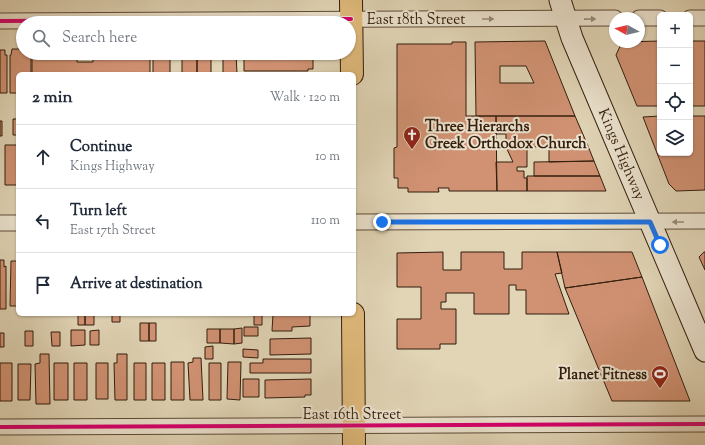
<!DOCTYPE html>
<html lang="en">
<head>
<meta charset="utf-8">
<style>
	:root { --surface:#fff; --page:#f2f2f3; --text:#1f2937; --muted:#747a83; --line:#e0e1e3 }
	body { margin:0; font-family:"Sorts Mill Goudy",serif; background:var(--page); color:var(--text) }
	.controls { position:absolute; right:12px; top:12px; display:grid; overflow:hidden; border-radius:6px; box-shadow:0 1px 3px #0004 }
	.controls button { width:36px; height:36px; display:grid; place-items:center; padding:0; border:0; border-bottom:1px solid var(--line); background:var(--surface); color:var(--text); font:20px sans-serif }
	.compass { position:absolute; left:609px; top:12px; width:36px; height:36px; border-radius:50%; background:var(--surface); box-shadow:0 1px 3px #0004; rotate:278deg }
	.stop { position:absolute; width:12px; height:12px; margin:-9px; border:3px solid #1a73e8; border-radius:50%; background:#fff }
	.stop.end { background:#1a73e8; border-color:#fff; box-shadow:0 1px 4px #0008 }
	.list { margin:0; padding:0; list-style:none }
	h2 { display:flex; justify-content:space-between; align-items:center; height:52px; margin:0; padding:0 16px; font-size:17px }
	h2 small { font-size:13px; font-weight:400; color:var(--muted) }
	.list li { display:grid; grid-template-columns:26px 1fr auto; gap:12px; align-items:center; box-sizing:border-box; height:64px; padding:0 16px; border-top:1px solid var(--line) }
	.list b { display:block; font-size:15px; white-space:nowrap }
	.list p { margin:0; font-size:13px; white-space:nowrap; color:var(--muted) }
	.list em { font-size:13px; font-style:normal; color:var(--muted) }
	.icon { flex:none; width:22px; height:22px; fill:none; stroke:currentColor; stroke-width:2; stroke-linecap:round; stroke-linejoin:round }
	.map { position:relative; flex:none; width:705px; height:445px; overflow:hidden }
	.search { position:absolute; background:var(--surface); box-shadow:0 1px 3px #0004; left:16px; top:16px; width:340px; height:44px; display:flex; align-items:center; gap:10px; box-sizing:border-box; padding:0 14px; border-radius:22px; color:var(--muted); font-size:15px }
	.panel { position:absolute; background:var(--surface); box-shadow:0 1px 3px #0004; left:16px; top:72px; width:340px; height:244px; border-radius:6px }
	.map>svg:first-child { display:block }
	.building { fill:#d19273; stroke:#331d0d; fill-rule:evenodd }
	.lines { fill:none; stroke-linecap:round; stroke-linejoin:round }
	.street-casing { stroke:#5e4b37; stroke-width:17 }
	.secondary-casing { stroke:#331d0d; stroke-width:23 }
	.primary-casing { stroke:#331d0d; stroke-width:24 }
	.street { stroke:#ece4d0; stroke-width:15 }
	.secondary { stroke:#ece4d0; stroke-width:21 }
	.primary { stroke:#e0ba7b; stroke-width:22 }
	.cycleway-casing { stroke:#ece4d0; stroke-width:6 }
	.cycleway { stroke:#d6006c; stroke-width:4 }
	.oneway { fill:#998a78 }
	.route { stroke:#1a73e8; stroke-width:5 }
	.labels { text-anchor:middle; stroke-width:4; stroke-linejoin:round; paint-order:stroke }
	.street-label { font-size:15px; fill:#331d0d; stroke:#ece4d0 }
	.poi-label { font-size:15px; font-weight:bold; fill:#331d0d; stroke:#ece4d0; text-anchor:start }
</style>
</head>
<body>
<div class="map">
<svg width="705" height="445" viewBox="0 0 705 445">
	<rect width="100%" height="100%" fill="#e1d5b6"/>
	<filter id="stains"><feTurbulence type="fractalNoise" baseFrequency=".005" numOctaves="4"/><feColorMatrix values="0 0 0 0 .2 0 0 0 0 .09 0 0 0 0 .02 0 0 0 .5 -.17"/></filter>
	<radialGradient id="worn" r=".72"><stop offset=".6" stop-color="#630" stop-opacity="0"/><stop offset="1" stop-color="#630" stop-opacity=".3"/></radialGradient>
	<path class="building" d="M545,41l30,75h-99l-1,-74zM500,66h26l8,17h-34z
		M660,41v65h-23l-21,-51 6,-13z
		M690,41h15v65h-15z
		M452,42h14v74h30l1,75h-48v-3h-11l1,4h-31v-4h-10v-10h-4v-30l3,-1v-103h55z
		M12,49h11v4h6v2h2v19h-13v19h-8v-38h1z
		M0,50h5v5h2v38h-7z
		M32,53h45v9h16v-9h57v21h-118z
		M153,53h17v21h-17z
		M182,53h15v21h-15z
		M197,53h14v21h-14z
		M223,53h13l1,21h-12l-2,-2z
		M244,53h69v16h-5v2h-64z
		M496,116h79l13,30 -61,1v20h-10v4h7v7h3v13h-30l-1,-29h17l-7,-15v-13h-10z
		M660,116v37h30v-37h15v74l-29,1 -7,-7 -26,-67z
		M13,119h5v16h-5z
		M0,121h2v15h-2z
		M5,145h13v40h-13z
		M588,146l6,15 -45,1v-15z
		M594,161l6,15h-66v-14z
		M527,176h73l6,15h-79z
		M443,252v18h18v-18h43v17h18v-17h35l5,21 -7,1 14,40h-43v-24h-10v-5h-7v29h-35v-21h-28v9h-5v7h15v35h-16v5h-43v-30h24v-32h-24v-34z
		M557,252h75l10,25 -77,11z
		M704,252h1v18l-6,-13z
		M0,260h4v7l2,-1v43h-6z
		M11,261h7v45h-8z
		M642,277l48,124h-78l-47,-113z
		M78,314h7v11h-7z
		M85,314h9v11h-9z
		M112,314h8v8h-8z
		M254,314h8v11h-8z
		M273,314h37v12l-18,1v4h-20z
		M140,323h9v18h-9z
		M149,323h7v18h-7z
		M244,327h14v9h-14z
		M242,328v15l-8,1v-15z
		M207,329h13v14h-13z
		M220,329h14v15l-14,-1z
		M71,330h14v15l-14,1z
		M99,330v15h-9v-14z
		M25,331h8v15h-8z
		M51,332h9v14h-8z
		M0,333h4v14h-4z
		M311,338v16l-41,1v-16z
		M213,346v13h-8v-12z
		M243,349l15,1v8l-15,-1z
		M40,354h9l1,50h-14l-1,-40 5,-1z
		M117,354h10v46h-12l-1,-37h3z
		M193,358h8l2,42h-13l-2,-37 5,-1z
		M263,359h48v14h-61v-10h13z
		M171,362h13v38h-13z
		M228,362h13l-1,38 -13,-1z
		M0,363h12v38h-12z
		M54,363h14v37h-14z
		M74,363h13v37h-13z
		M96,363h12v36h-12z
		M134,363h12v37h-12z
		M152,363h13v37h-13z
		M209,363h12v37h-12z
		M18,364h13l-1,36h-12z
		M243,379h16v18h-16z
		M311,379v16h-6v2l-40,1v-18z"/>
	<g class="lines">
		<defs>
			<path id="street" d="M639,18h21
				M690,18h15
				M0,21l615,-3
				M354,222l351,-1
				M0,223h18
				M0,427l705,-3"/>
			<path id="secondary" d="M560,0l12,38 133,313"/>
			<path id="primary" d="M351,0l1,74
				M353,314l1,131"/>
		</defs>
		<use href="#street" class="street-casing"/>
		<use href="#secondary" class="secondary-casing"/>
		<use href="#primary" class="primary-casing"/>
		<use href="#street" class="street"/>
		<use href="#secondary" class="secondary"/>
		<use href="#primary" class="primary"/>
		<defs>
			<path id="cycleway" d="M0,21l351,-2
				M0,427l705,-3"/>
		</defs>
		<use href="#cycleway" class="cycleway-casing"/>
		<use href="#cycleway" class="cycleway"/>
	</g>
	<defs><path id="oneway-solid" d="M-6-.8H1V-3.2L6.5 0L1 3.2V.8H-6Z"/></defs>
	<g class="oneway">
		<use href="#oneway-solid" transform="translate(488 19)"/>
		<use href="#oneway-solid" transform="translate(590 19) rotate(-1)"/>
		<use href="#oneway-solid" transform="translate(678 222) rotate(180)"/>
	</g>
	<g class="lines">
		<path class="route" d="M382,222h268l10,23"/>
	</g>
	<defs>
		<symbol id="church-pin" viewBox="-11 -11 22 30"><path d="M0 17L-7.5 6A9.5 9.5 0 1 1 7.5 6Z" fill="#8f2418" stroke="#ece4d0"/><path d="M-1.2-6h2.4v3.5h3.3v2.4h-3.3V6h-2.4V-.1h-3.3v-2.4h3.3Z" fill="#fff"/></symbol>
		<symbol id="stadium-pin" viewBox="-11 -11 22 30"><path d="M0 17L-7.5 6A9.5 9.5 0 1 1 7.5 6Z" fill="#8f2418" stroke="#ece4d0"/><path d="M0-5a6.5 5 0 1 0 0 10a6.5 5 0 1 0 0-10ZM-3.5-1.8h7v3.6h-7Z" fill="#fff"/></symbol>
	</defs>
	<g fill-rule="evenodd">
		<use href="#church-pin" x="402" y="125" width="20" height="27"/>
		<use href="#stadium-pin" x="650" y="364" width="20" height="27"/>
	</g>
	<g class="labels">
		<g class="street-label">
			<text x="416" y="24">East 18th Street</text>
			<text transform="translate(622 154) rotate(67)" y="5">Kings Highway</text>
			<text x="352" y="419">East 16th Street</text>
		</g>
		<g class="poi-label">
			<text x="425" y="131">Three Hierarchs<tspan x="425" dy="17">Greek Orthodox Church</tspan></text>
			<text x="647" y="379" text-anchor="end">Planet Fitness</text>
		</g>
	</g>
	<rect width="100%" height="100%" filter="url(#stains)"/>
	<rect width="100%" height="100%" fill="url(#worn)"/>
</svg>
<div class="controls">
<button>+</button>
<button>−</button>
<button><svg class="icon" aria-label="locate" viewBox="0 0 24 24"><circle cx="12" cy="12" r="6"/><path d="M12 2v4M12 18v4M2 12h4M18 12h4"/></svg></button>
<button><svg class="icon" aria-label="layers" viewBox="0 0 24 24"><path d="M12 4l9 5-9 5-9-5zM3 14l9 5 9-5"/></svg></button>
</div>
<svg class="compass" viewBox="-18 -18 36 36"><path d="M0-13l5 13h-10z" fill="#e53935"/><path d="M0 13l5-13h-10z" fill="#747a83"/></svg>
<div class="stop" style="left:660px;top:245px"></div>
<div class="stop end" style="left:382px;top:222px"></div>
<div class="search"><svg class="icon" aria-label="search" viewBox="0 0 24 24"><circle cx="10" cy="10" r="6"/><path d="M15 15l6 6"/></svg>Search here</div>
<section class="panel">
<h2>2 min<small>Walk · 120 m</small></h2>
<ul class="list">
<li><svg class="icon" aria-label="ahead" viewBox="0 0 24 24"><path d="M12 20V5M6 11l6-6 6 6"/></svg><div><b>Continue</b><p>Kings Highway</p></div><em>10 m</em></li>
<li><svg class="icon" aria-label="left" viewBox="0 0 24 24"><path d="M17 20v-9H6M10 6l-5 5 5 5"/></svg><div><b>Turn left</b><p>East 17th Street</p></div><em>110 m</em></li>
<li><svg class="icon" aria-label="arrive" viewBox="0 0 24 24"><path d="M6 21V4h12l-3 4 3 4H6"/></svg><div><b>Arrive at destination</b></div></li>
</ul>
</section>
</div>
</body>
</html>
